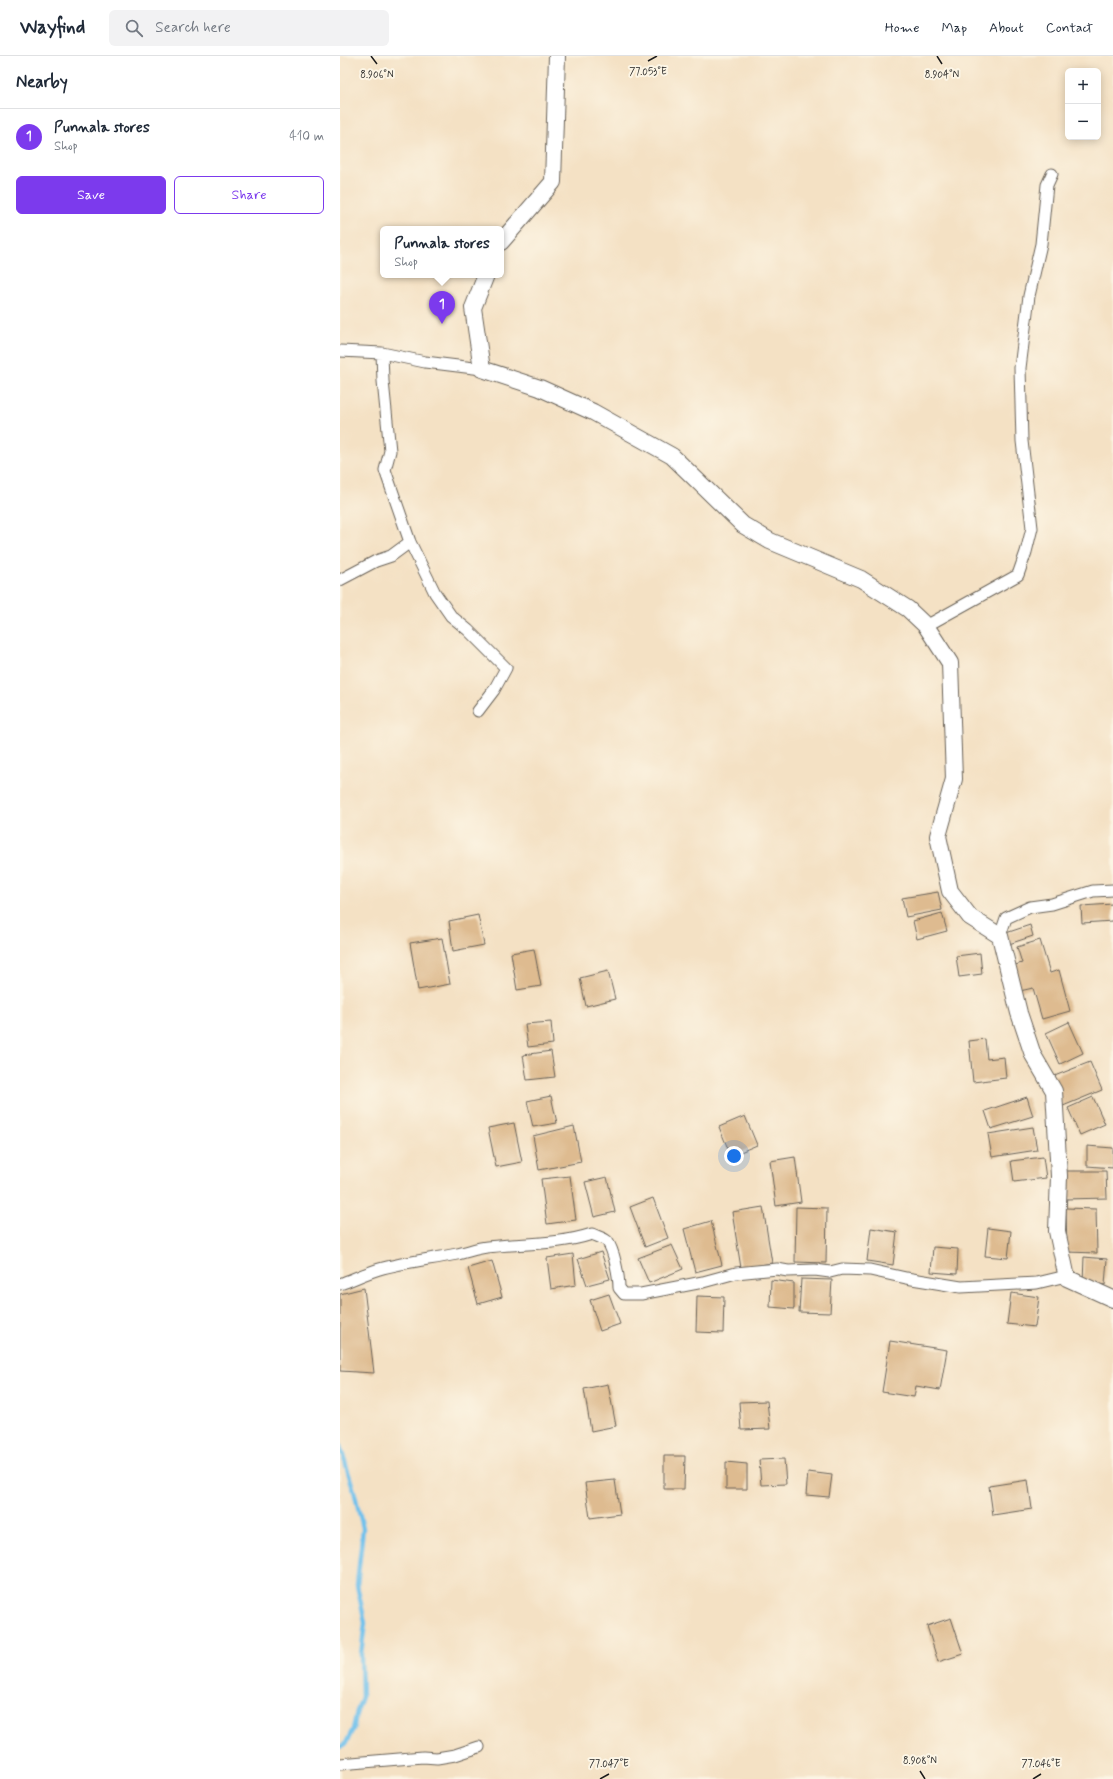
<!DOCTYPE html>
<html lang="en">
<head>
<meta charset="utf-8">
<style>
	:root { --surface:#fff; --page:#f2f2f3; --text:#1f2937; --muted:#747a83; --line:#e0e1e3; --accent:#7c3aed }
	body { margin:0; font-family:Mynerve,sans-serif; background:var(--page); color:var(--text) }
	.controls { position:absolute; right:12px; top:12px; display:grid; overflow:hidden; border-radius:6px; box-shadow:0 2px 10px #0003 }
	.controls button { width:36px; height:36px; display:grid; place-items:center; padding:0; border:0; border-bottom:1px solid var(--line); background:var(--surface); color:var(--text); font:20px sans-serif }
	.you { position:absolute; left:394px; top:1100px; width:14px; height:14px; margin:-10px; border:3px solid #fff; border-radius:50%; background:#1a73e8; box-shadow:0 0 0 6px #1a73e833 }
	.badge { display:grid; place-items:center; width:26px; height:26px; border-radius:50%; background:var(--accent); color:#fff; font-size:13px; font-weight:700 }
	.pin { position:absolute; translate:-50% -33px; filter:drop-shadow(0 1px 2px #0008) }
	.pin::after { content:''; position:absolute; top:21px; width:14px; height:12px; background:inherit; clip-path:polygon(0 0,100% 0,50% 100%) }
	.popup { position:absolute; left:40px; top:170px; width:124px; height:52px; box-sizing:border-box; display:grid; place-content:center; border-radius:6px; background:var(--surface); filter:drop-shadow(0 1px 3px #0005); font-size:13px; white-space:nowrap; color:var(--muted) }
	.popup b { font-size:15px; color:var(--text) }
	.popup::after { content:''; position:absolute; left:50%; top:100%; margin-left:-8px; border:8px solid transparent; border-top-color:var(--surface) }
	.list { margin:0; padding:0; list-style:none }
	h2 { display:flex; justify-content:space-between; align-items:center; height:52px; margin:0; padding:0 16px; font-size:17px }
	h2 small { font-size:13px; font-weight:400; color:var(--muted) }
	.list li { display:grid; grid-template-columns:26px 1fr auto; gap:12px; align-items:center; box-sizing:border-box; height:56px; padding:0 16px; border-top:1px solid var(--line) }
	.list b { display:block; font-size:15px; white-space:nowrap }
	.list p { margin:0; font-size:13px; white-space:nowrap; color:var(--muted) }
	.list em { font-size:13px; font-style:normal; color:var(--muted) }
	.actions { display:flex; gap:8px; padding:12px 16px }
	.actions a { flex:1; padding:9px 0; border:1px solid var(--accent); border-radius:6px; text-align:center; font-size:14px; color:var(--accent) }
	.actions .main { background:var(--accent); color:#fff }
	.icon { flex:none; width:22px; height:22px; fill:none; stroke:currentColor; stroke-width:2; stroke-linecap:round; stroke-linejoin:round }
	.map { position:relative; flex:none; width:773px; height:1723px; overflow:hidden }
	header { display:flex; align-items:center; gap:24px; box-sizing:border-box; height:56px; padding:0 20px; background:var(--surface); border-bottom:1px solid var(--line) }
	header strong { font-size:19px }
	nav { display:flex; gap:22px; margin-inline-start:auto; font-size:14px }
	.search { width:280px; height:36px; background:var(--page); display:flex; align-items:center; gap:10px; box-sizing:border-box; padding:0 14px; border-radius:6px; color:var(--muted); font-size:15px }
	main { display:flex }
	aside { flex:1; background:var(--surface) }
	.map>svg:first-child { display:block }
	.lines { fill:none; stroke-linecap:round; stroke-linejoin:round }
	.stream { stroke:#70c1ec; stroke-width:4.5 }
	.building { fill:#debb90 }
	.street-casing { stroke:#686157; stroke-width:13 }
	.secondary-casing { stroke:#686157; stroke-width:18 }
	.street { stroke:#fff; stroke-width:11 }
	.secondary { stroke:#fff; stroke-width:16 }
	.ticks { fill:none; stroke:#1c1c1c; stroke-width:1.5 }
	.ticks-label { font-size:10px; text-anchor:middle; fill:#1c1c1c; stroke:#fcf5e5; stroke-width:4; stroke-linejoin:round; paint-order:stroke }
</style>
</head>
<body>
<header>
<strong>Wayfind</strong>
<div class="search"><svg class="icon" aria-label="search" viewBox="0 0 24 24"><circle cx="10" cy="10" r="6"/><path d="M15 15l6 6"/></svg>Search here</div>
<nav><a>Home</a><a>Map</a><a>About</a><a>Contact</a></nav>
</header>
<main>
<aside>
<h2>Nearby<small></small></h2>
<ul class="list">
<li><span class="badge">1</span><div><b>Punnala stores</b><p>Shop</p></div><em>410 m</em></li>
</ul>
<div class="actions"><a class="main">Save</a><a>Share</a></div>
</aside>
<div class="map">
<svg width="773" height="1723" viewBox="0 0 773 1723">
	<rect width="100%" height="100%" fill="#fcf5e5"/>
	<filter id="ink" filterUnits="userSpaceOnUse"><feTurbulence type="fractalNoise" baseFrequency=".025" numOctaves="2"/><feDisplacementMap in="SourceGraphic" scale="8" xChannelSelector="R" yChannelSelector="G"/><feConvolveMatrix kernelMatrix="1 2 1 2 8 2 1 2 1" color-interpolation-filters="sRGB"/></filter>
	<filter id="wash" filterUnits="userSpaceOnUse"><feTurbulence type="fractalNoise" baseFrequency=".012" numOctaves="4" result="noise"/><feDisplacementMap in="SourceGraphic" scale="16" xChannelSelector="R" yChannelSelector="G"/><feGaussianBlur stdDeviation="0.9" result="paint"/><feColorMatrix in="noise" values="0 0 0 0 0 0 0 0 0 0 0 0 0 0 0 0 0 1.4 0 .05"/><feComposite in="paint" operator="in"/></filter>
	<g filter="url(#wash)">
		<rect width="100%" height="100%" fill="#f4e1c4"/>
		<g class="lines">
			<path class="stream" d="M0,1390l14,45 9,37 -6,57 8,38 -4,31 1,43 -5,14 -4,18 -7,14 -6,4"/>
		</g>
		<g id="blocks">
			<path class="building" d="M598,836l4,18 -36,7 -4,-19z
				M773,848v17l-31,2 -1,-17z
				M602,857l5,18 -30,8 -4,-18z
				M138,859l6,30 -31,6 -4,-30z
				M690,869l3,11 -24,8 -3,-11z
				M102,882l8,46 -32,6 -8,-47z
				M700,884l10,33 9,-3 11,41 -28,8 -9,-31 -13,3 -8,-25 10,-3 -5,-16z
				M194,893l7,37 -24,4 -6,-37z
				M640,897l2,21 -23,3 -3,-21z
				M268,915l7,28 -29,7 -6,-28z
				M211,966l2,22 -25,3 -3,-23z
				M729,966l14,31 -23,11 -14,-31z
				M645,983l2,20 17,-2 2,21 -33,4 -4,-41z
				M211,995l4,26 -28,3 -4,-25z
				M750,1006l12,28 -39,16 -11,-29z
				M211,1040l6,27 -24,4 -6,-26z
				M687,1041l6,19 -42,13 -6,-18z
				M753,1041l12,27 -25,11 -12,-27z
				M405,1060l12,29 -26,11 -12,-29z
				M174,1067l8,39 -26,5 -8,-39z
				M234,1070l7,36 -42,8 -6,-34z
				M693,1071l4,23 -45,7 -4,-23z
				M747,1090l26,2v20l-26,-2z
				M455,1101l6,45 -25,4 -6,-45z
				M703,1101l3,21 -32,4 -3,-21z
				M726,1115h40l1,27 -41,1z
				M230,1120l6,44 -29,4 -6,-45z
				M267,1121l8,35 -21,5 -9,-35z
				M313,1142l15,40 -23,9 -15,-40z
				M423,1151l9,56 -31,5 -9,-56z
				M456,1151l31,1 -1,55 -31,-1z
				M726,1152l30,1 1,44 -30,-1z
				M371,1165l11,44 -27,7 -11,-43z
				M531,1172l26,4 -4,33 -26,-4z
				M648,1172l23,3 -3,27 -23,-2z
				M332,1189l11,24 -34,14 -11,-25z
				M593,1191l25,2 -1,25 -26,-2z
				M261,1196l9,27 -23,6 -9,-26z
				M233,1198l3,31 -25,4 -4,-31z
				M744,1201l23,2 -2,26 -22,-3z
				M152,1205l10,36 -24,7 -10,-36z
				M461,1223l31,1 -2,33 -31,-1z
				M431,1224l23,3v26l-24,-2z
				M24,1232l10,85 -34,-2v-77z
				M671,1237l28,4 -4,30 -28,-3z
				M269,1238l11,30 -20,7 -10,-31z
				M357,1240l27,1 -1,36 -27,-1z
				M550,1285l57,9 -7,40 -24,-4 -2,11 -32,-5z
				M268,1328l8,42 -25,5 -7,-42z
				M427,1345l3,28 -29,1 -2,-28z
				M324,1400h21l-1,33h-20z
				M444,1403l2,25 -25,1 -2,-25z
				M386,1406l21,2v25h-21z
				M468,1416l24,3 -3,22 -23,-2z
				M275,1424l5,34 -30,4 -5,-35z
				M688,1424l4,29 -39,6 -4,-29z
				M611,1562l12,36 -25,8 -11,-36z"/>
		</g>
	</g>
	<g filter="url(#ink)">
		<use href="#blocks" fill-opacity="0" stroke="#686157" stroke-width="1"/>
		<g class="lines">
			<defs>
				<path id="street" d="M0,295l42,2 43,9 57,7
					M42,297l1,28 7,70 -5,19 25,72 25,51 16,23 17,14 38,38 -12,22 -16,21
					M0,524l36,-19 15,-5 19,-14
					M586,570l92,-51 8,-23 6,-24 -10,-87 -2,-73 9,-72 12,-52 6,-59 5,-11
					M660,880l6,-18 24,-11 22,-3 41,-13 20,-1
					M0,1228c14,-5 28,-12 43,-16 24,-6 49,-9 74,-14 10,-2 20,-6 30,-7 35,-4 71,-2 105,-13 4,2 12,4 15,7 7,9 12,35 12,47l5,6h17l62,-12 33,-9 41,-4 11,2 27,-1 15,2 12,-3 28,1 36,8 55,9 76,-4 25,-6 4,-3
					M0,1708l83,-7 14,1 18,-3 24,-8"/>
				<path id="secondary" d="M161,186l52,-60 4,-126
					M146,219l-13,33 9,61 58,19 53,24 79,44 71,69 27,16 91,38 47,30 18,17 24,37 4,116 -16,57 12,55 20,26 30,19 19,77 14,42 21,36 5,85 -2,55 10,47 46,21"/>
			</defs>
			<use href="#street" class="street-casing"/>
			<use href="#secondary" class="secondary-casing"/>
			<use href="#street" class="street"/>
			<use href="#secondary" class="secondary"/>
		</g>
	</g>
	<path class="ticks" d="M31,0l6,8M597,0l5,8M308,5l9,-5M580,1715l5,8M260,1723l9,-5M693,1723l8,-5"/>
	<g class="ticks-label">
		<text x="308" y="19">77.053°E</text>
		<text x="37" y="22">8.906°N</text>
		<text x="602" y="22">8.904°N</text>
		<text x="580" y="1708">8.908°N</text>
		<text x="269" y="1711">77.047°E</text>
		<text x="701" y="1711">77.046°E</text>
	</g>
</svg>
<div class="controls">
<button>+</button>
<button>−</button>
</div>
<div class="you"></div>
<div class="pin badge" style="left:102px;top:268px">1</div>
<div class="popup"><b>Punnala stores</b>Shop</div>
</div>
</main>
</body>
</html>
